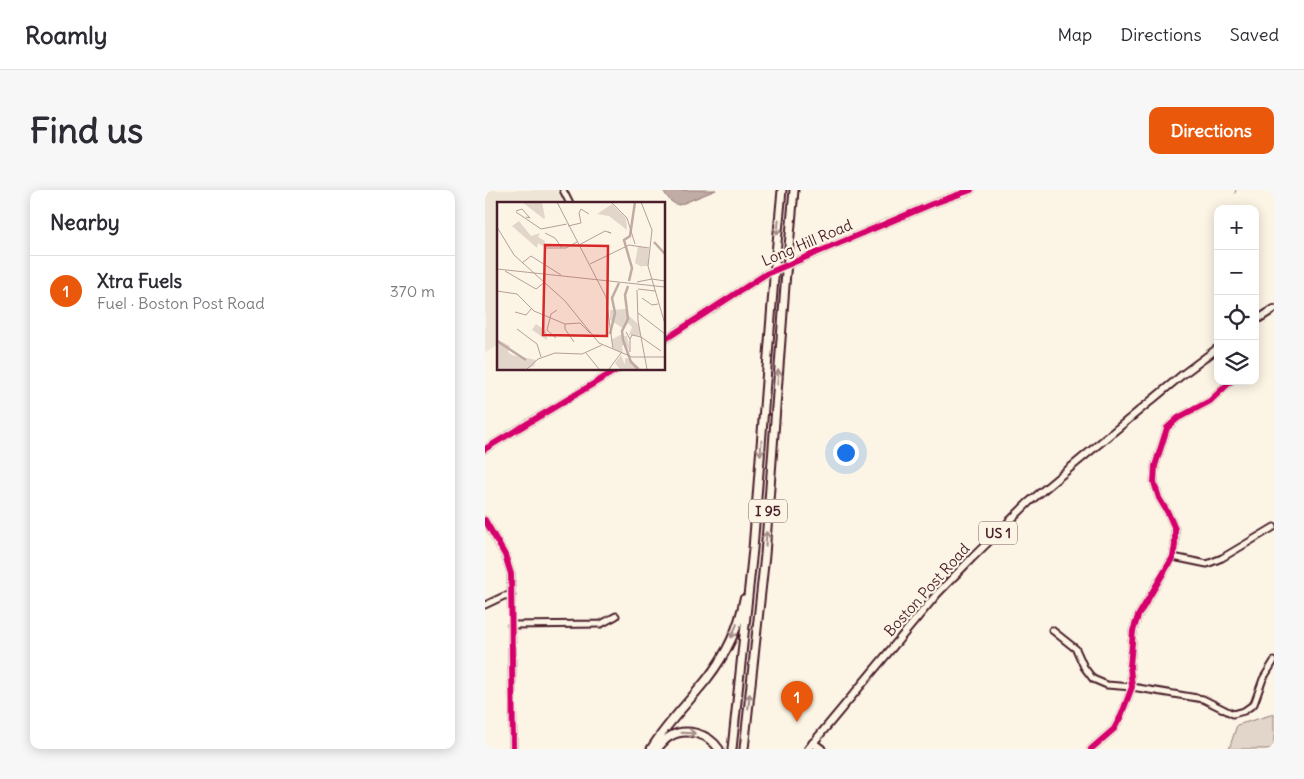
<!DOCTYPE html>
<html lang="en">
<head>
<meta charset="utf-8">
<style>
	:root { --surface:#fff; --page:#f7f7f7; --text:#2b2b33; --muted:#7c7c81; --line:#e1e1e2; --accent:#ea580c }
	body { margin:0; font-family:Delius,sans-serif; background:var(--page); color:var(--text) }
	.controls { position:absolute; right:15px; top:15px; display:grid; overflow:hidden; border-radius:10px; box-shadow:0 2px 12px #0003 }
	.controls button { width:45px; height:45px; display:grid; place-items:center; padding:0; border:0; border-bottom:1px solid var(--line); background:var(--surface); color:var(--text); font:25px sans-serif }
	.you { position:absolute; left:360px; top:262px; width:18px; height:18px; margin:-12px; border:4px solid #fff; border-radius:50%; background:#1a73e8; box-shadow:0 0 0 8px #1a73e833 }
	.badge { display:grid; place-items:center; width:32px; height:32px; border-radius:50%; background:var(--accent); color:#fff; font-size:16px; font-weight:700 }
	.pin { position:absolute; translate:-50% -41px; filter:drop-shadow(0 1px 2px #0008) }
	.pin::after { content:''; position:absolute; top:26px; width:18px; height:15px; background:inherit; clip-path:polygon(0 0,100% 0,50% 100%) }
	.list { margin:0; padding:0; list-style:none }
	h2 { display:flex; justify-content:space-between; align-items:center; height:65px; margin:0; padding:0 20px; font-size:21px }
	h2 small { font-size:16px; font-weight:400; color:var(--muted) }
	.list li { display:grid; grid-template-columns:32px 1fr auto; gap:15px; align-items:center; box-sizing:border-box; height:70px; padding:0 20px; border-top:1px solid var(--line) }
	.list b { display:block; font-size:19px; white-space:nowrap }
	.list p { margin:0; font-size:16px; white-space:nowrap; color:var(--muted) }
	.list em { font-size:16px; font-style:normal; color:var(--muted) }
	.icon { flex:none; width:28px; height:28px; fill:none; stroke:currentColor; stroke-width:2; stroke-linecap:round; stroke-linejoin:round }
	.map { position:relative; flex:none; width:789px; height:559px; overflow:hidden; border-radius:10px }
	header { display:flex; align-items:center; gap:30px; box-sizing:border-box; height:70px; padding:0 25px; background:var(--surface); border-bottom:1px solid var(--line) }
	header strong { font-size:24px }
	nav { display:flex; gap:28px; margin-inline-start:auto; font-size:18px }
	.intro { display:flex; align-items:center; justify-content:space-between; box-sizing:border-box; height:120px; padding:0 30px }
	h1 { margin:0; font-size:35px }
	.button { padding:12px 22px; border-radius:10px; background:var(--accent); color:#fff; font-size:18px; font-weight:700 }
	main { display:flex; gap:30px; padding:0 30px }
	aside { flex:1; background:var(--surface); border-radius:10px; box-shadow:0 2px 12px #0003 }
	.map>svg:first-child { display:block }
	.built { fill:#eee5d7 }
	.green { fill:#e2d5ca; stroke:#967a7a }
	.water { fill:#c0aca5; stroke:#917474 }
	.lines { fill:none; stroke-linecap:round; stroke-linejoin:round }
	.stream { stroke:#917474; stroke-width:1 }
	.minor-casing { stroke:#4a1f2b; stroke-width:9 }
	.major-casing { stroke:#4a1f2b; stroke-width:10 }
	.highway-casing { stroke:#4a1f2b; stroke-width:11 }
	.minor { stroke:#fcf5e5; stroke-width:5 }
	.major { stroke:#fcf5e5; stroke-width:6 }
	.highway { stroke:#fcf5e5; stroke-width:7 }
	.highway-bridge-casing { stroke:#4a1f2b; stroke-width:11; stroke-linecap:butt }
	.highway-bridge { stroke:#fcf5e5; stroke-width:7 }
	.cycleway-casing { stroke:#fcf5e5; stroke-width:9 }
	.cycleway { stroke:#d6006c; stroke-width:6 }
	.oneway { stroke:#a38a88 }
	.labels { text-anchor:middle; stroke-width:4.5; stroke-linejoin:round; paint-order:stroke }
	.shield { fill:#fcf5e5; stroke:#7f5f63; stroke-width:1 }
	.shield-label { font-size:14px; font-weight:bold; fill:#4a1f2b }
	.street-label { font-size:15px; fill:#4a1f2b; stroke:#fcf5e5 }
	.inset-river { fill:none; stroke:#c0aca5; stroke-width:2.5 }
	.inset-road { fill:none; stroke:#b59f9b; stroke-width:1 }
	.view { fill:#d62828; fill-opacity:0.15; stroke:#d62828; stroke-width:2.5 }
	.inset-edge { fill:none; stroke:#4a1f2b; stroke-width:2.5 }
</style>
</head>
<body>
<header>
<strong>Roamly</strong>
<nav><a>Map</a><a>Directions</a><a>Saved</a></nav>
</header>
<div class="intro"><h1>Find us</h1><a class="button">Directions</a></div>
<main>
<aside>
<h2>Nearby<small></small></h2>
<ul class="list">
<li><span class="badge">1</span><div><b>Xtra Fuels</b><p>Fuel · Boston Post Road</p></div><em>370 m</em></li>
</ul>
</aside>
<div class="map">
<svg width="789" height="559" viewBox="0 0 789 559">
	<rect width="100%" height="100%" fill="#fcf5e5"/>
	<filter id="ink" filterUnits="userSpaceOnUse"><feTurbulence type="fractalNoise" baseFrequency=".02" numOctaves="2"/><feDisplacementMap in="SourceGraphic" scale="10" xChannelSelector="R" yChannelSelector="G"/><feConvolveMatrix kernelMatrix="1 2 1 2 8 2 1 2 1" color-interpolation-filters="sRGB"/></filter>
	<g filter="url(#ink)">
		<path class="built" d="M0,0h72l7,14h-65v142l-14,7z"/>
		<path class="green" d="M789,524v35h-45l8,-24z"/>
		<path class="water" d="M178,0h53l-37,15c-9,-2 -12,-8 -16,-15z"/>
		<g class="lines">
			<path class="stream" d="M750,3l1,-3"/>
			<defs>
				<path id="minor" d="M78,0l7,14
					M179,150l102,-66 166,-70 39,-14
					M0,259l133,-80
					M0,330l20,35 6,19 2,173
					M688,367l34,7 15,-6 52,-31
					M0,415l19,-9 8,-1
					M26,435l90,-1 15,-8
					M567,440l24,19 8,18 9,12 14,6 25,2 71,12 30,15 11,-3 10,-7 9,-25 11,-18
					M606,559l23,-20 7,-13 11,-29 -2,-21 3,-35 5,-15 35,-59 2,-12v-16l-7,-16 -9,-15 -5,-16 1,-16 12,-38 11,-10 32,-17 21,-20"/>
				<path id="major" d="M770,131l19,-12
					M323,559l129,-155 35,-36 57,-56 153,-127 36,-27"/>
				<path id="highway" d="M303,68l6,-68
					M290,74l7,-74
					M328,553l8,6
					M166,559c16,-26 37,-46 56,-70 18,-23 32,-51 37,-80
					M172,559c4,-4 7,-9 12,-12 16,-10 39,-4 50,12
					M247,559l21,-200 21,-271
					M259,559l21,-194 21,-283"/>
			</defs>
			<use href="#minor" class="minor-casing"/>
			<use href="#major" class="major-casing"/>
			<use href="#highway" class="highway-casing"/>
			<use href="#minor" class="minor"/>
			<use href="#major" class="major"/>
			<use href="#highway" class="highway"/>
			<defs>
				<path id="highway-bridge" d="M301,82l2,-14
					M289,88l1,-14"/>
			</defs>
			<use href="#highway-bridge" class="highway-bridge-casing"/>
			<use href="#highway-bridge" class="highway-bridge"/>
			<defs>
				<path id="cycleway" d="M179,150l102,-66 166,-70 39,-14
					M0,259l133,-80
					M0,330l20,35 6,19 2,173
					M606,559l23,-20 7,-13 11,-29 -2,-21 3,-35 5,-15 35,-59 2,-12v-16l-7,-16 -9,-15 -5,-16 1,-16 12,-38 11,-10 32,-17 21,-20"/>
			</defs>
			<use href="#cycleway" class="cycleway-casing"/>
			<use href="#cycleway" class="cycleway"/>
		</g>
		<defs><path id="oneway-shaft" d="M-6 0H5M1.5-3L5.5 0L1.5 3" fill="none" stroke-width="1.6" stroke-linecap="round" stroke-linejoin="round" transform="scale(1.25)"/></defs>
		<g class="oneway">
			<use href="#oneway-shaft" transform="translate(293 37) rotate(95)"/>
			<use href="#oneway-shaft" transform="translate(293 187) rotate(-86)"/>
			<use href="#oneway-shaft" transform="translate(276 258) rotate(94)"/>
			<use href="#oneway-shaft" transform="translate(281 349) rotate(-86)"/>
			<use href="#oneway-shaft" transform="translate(249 441) rotate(113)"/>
			<use href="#oneway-shaft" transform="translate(264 511) rotate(-84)"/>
			<use href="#oneway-shaft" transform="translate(203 543) rotate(2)"/>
		</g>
	</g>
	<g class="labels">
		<g class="shield">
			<rect x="264" y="309.5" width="38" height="23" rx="4"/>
			<rect x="494" y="331.5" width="38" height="23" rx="4"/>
		</g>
		<g class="shield-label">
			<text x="283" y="326">I 95</text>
			<text x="513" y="348">US 1</text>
		</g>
		<g class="street-label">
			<text transform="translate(322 53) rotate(-23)" y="5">Long Hill Road</text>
			<text transform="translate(442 400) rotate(-48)" y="5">Boston Post Road</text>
		</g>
	</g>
	<g transform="translate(12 12)">
		<rect width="168" height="168" fill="#fcf5e5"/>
		<path d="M25,0h20l3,16 -1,1zM115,2l14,14 1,12 -18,-14 -12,-2zM22,19l12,15 9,-3 -2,4 7,4 -1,6 -6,-4 -1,5 -25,-22zM141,44l11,3 -1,17h-6l-2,7 2,-6 -7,-4zM130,107l1,6 10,9 3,12 -12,-1 3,-8 -4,-4 -4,6 -14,-9v-10zM39,122l10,7 1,9 -15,-10zM123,133l7,1 3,15 -5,-7 -3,2 1,7 -9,-3 -3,-10zM0,137l13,7 -2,6 4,3 24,5 -2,6 -7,3h-30zM124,153l4,10v-7l5,1 11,10h-21l-5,-6z" fill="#e2d5ca"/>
		<path class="inset-river" d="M157,40l11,12M132,79l3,-13 -8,-28 6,-4 5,-34M131,84l-3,9 3,24 -6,12 1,9 8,22 7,7M113,132l5,-21 -3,-15 7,-15M0,139l29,19"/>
		<path class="inset-road" d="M60,0l49,95 7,52M114,0l16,16 8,26M144,0l11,28 -4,36 17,58M19,9l6,-2 8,9 -4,-1M19,10l25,17 26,-5M71,24l13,-3 -2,-10 2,-4 8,5M0,25l17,28 51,46 34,42 33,14h33M48,31l10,5 7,10M82,43l26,-14 6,2 -3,-1M48,46h21l11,-6M25,61l9,-7 30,19M93,62l39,-19 20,3M0,67l168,18M8,69l31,18 9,-7M140,80l15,-3 13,2M141,87l17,2M140,88l1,31 9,48M0,89l20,3 17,17 31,13 15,-1 10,10M145,96l10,7 6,-1M18,110l11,3 6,-7M141,111l27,21M68,122v5l9,13M20,127l20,15 4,13M129,130l4,7v13M59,136l-9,-8 4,-16 6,-4M133,137l2,-4 9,2 20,14M89,151l13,16M30,167l11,-10 17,-6 27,1 20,-9M112,167l12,-16"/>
		<path class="view" d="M48,43l63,1 -1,90 -64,-1z"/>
		<rect width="168" height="168" class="inset-edge"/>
	</g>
</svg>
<div class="controls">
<button>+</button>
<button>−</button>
<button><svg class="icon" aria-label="locate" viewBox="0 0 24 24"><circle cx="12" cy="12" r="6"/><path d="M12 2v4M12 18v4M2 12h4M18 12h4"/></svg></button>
<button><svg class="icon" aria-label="layers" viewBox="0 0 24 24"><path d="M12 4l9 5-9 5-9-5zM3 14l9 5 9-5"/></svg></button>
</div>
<div class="you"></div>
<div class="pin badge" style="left:312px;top:532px">1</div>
</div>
</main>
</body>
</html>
